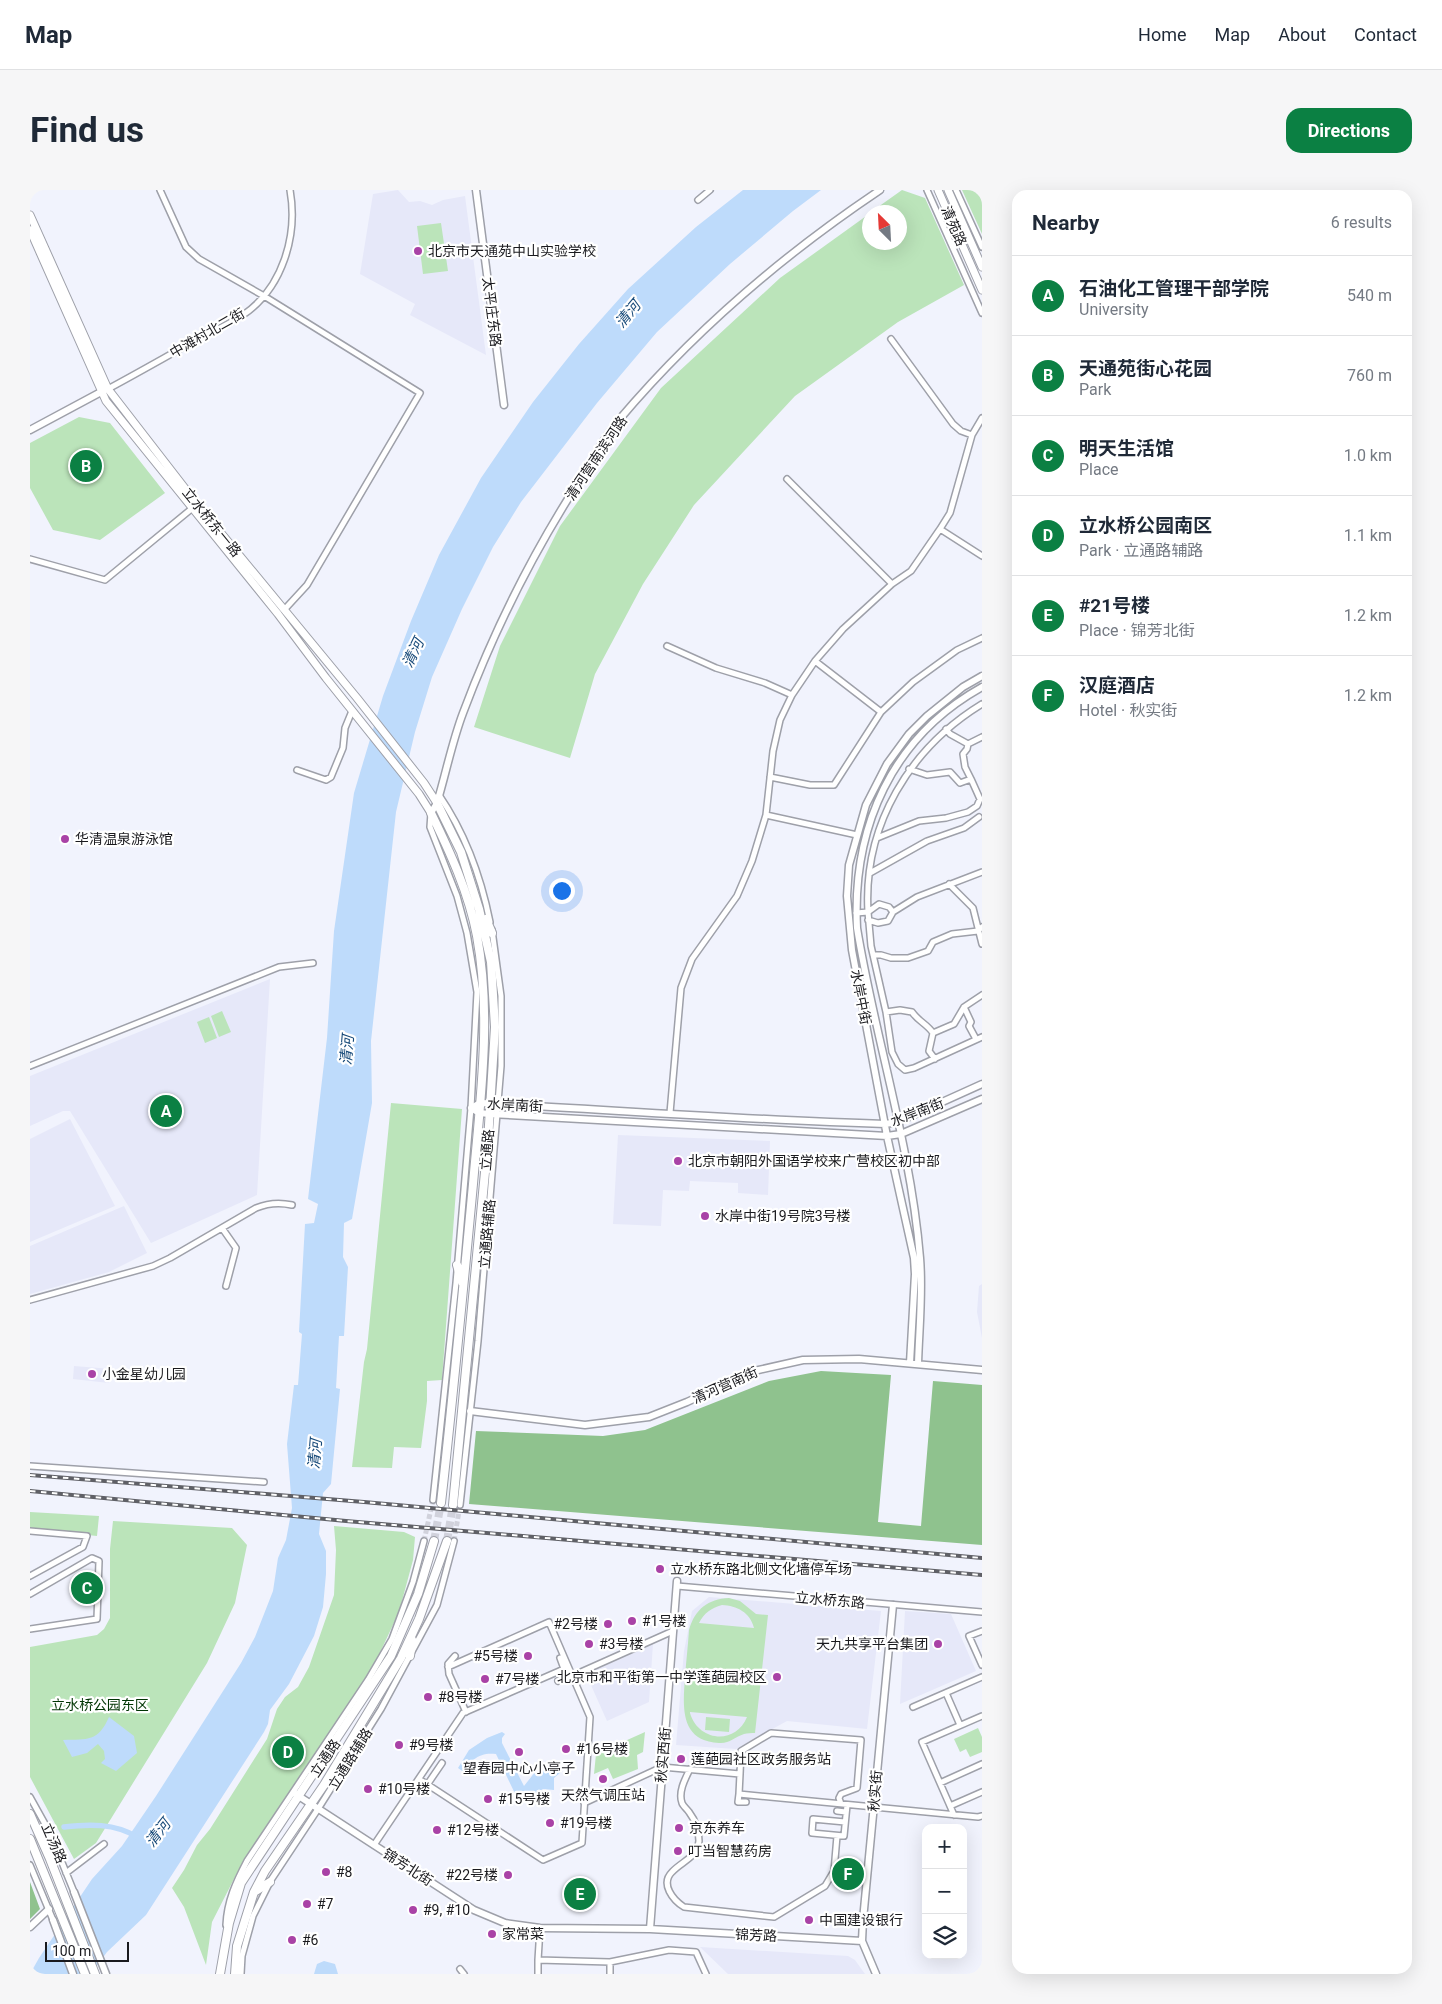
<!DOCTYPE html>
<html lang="en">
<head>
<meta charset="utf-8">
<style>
	:root { --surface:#fff; --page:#f6f6f7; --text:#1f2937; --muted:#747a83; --line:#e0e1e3; --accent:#0b8043 }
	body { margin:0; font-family:Roboto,"Noto Sans SC",sans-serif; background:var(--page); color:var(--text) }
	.controls { position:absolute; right:15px; bottom:15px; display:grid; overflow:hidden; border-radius:10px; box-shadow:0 5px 20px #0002 }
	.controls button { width:45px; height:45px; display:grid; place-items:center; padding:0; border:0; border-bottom:1px solid var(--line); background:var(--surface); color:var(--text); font:25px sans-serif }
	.compass { position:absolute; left:832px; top:15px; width:45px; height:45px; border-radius:50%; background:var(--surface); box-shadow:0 5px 20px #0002; rotate:336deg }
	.scale { position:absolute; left:15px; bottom:12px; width:84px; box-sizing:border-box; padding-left:5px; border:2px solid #1a1a1e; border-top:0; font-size:14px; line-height:18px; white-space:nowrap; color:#1a1a1e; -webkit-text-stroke:4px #fff; paint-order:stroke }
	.you { position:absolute; left:531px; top:700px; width:18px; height:18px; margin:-12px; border:4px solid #fff; border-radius:50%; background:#1a73e8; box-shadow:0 0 0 8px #1a73e833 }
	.badge { display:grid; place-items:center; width:32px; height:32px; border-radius:50%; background:var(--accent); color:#fff; font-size:16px; font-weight:700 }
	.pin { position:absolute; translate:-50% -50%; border:2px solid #fff; box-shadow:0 1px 5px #0006 }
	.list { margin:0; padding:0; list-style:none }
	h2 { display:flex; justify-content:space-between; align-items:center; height:65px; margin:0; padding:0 20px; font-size:21px }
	h2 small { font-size:16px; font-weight:400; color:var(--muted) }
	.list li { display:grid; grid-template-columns:32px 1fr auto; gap:15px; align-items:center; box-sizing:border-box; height:80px; padding:0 20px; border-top:1px solid var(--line) }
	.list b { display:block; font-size:19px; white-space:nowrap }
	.list p { margin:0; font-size:16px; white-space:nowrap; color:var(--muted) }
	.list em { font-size:16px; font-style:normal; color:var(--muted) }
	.icon { flex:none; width:28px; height:28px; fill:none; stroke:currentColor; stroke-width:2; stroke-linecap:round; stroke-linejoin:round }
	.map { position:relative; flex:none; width:952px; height:1784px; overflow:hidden; border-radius:15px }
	header { display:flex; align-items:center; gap:30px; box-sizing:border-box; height:70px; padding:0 25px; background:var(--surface); border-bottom:1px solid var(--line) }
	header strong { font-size:24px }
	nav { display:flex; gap:28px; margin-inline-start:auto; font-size:18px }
	.intro { display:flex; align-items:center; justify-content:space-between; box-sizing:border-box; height:120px; padding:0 30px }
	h1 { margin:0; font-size:35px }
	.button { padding:12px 22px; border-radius:15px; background:var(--accent); color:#fff; font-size:18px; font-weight:700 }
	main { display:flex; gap:30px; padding:0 30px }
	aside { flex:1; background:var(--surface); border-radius:15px; box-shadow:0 5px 20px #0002 }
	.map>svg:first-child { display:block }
	.built { fill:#e6e8f9 }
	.green { fill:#bbe4ba; fill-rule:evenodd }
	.forest { fill:#8fc28e }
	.water { fill:#bedbfb }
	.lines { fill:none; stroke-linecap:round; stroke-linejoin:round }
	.canal { stroke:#bedbfb; stroke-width:5.5 }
	.minor-tunnel { stroke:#d1d2dc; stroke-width:5; stroke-dasharray:5 2.5; stroke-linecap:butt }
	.primary-tunnel { stroke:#d1d2dc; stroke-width:8; stroke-dasharray:8 4; stroke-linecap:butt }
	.minor-casing { stroke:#9ea0a9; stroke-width:8 }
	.tertiary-casing { stroke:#9ea0a9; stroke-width:9 }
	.secondary-casing { stroke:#9ea0a9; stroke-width:9 }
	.primary-casing { stroke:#9ea0a9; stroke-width:10 }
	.minor { stroke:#fff; stroke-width:5 }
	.tertiary { stroke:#fff; stroke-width:6 }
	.secondary { stroke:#fff; stroke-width:7 }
	.primary { stroke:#fff; stroke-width:8 }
	.rail-casing { stroke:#5f6066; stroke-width:4 }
	.rail { stroke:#fff; stroke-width:2; stroke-dasharray:5.5; stroke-linecap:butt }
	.poi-dot { fill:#a942a6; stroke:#fff; stroke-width:2 }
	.labels { text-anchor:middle; stroke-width:4.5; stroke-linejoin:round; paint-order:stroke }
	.street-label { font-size:14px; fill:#1a1a1e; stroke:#fff }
	.poi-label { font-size:14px; fill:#1a1a1e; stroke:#fff; text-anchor:start }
	.park-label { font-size:14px; fill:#003503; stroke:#fff }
	.water-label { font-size:15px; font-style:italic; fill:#174a79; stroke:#fff }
</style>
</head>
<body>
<header>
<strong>Map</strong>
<nav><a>Home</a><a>Map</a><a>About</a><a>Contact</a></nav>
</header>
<div class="intro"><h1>Find us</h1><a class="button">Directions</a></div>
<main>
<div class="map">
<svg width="952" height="1784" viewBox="0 0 952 1784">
	<rect width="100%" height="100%" fill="#f1f3fd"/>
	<path class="built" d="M368,0l11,12 11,-1 12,4 11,-5 22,-4 21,159 -76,-40 5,-11 -55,-30 13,-80z
		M240,789l-13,216 -106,48 -81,-132h-7l-33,15v-50z
		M40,929l45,87 -85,36v-103z
		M588,945l152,6 -2,54 -30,-2v-10l-48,-2 -1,10 -26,-1 -2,36 -48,-2z
		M94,1016l23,47 -38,19 -79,22v-48z
		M952,1094v54l-5,-26 2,-26z
		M44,1176l38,3 -3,14 -36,-4z
		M679,1407l172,14 -14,118 -80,-8 -51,28 -60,-4 8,-94 8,-40z
		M875,1421l46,3 25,57 -76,33z
		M623,1454l-4,58 -42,19 -21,-47z
		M670,1757l148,9 7,4 10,14h-137z"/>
	<path class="green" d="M872,0l23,8 39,87 -66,37 -103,74 -101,109 -51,79 -48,90 -25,84 -96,-31 26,-81 60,-120 101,-138 119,-110 89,-64v28h30v-30h-28z
		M932,0h20v44z
		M411,33l7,48 -25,3 -6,-48z
		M49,227l31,6 55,70 -65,47 -47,-10 -23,-42v-45z
		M192,821l9,21 -12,5 -8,-21z
		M179,827l8,21 -12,5 -8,-21z
		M361,913l71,6 -20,271 -15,1v20l-6,47 -27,-1 -2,21 -40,-1 12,-105 3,-13z
		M0,1322l69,4 -2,20 -67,-7z
		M83,1331l119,7 15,17 -12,58 -28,60 -111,180 -22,16 -44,-82v-130l67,-12 7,-6 6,-11v-69z
		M304,1336l70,6 11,5 -2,23 -14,52 -22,47 -46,76 -27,35 -41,66 -27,39 -24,47 -6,43 -22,-58 -12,-19 12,-18 13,-25 13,-16 57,-90 10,-30 8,-12 13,-10 11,-20 25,-72 2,-45z
		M699,1408l11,3 16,13 12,1 -13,118c-3,0 -8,0 -11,1 -9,3 -15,10 -25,9 -40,-2 -36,-37 -34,-66 1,-15 3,-31 4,-47 6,-21 19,-31 40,-32zM692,1415c15,1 28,7 32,23l-55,-5c5,-10 12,-15 23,-18zM660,1523v-1l57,5c-12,29 -49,24 -57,-4z
		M676,1527l24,2 -1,13 -24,-2z
		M948,1538l4,9v15l-12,5 -4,-8 -6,3 -6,-13z
		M615,1542l-2,20 -6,3 1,14 -25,10 -5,-11 -14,6 2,-20z"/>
	<path class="forest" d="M791,1181l70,4 -13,147 43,4 12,-145 49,4v160l-513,-41 7,-73 127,5 42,-6 124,-49z
		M0,1692l10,27 -10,10z"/>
	<path class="water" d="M713,0h78l-28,21 -63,53 -73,68 -60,71 -76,99 -28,45 -31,62 -30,68 -17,55 -19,80 -25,229 1,62 -20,116 -8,4 -1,34 5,10 -4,69h-5l-3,52 4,1 -9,95 -8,9 -4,41 7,17v23l-3,33 -9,29 -25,48 -19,26 -2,14 -4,8 -118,183 -39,37 -16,22h-61l9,-16 53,-79 30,-33 34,-50 85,-133 14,-26 18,-46 5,-33 8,-18 6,-32 -5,-64 7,-59h4l4,-51 -3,-2 6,-108 9,-1 4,-19 -10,-5 19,-161 7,-107 20,-138 29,-97 28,-75 28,-66 42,-77 52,-76 46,-58 49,-55 68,-62z
		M79,1527l25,19 3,17 -21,18 -15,-8 4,-4 -1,-8 -6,-7 -11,9 -15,4 -9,-17c25,-1 35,2 46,-23z
		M472,1542l3,2 -3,4v5l22,43 15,-19 7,-2 15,7 -7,6v12l-11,-1 -23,15 -24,-50c-9,-1 -15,0 -23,6l-1,10 -7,3 -7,-5 11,-18 18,-12z
		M294,1771l11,3 3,10h-24l3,-10z"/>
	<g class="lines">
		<path class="canal" d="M34,1637c24,-3 51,-4 73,10"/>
		<path class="minor-tunnel" d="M394,1351l9,-41
			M424,1351l6,-36"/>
		<path class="primary-tunnel" d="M404,1351l7,-38
			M417,1351l6,-36"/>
		<defs>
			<path id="minor" d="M130,0l26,57 13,12 65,37 156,97 -113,192 -23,25
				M897,0l55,123
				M926,0l26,57
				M668,10l12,-10
				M861,149l62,85 8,7 11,4
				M76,200c28,-15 56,-31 83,-46 18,-10 37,-18 54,-29 40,-27 55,-80 47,-125
				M757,289l105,105
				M910,339l42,27
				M0,369l75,21 90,-74
				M637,456l49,22 49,15 27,12
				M785,471l66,51
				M952,514c-72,44 -119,121 -114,208l11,-8 10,3 4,5 24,-15 65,-25
				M916,539l4,5 18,10
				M267,580l29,10 5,-3 12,-29 2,-20 7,-17
				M740,587l40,8h24l47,-73 32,-30 44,-32 25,-12
				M941,589l-6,-12 -2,-13 4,-5 1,-5 14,-7
				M409,605c26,38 42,82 51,127
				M401,623l-1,14 27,69 10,37 10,59 -6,116 -15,175 -23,217
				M736,625l91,20
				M847,648l42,-17 27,-3 22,-6 9,-6 3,-7 -9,-20 -11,4 -10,-11 -23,3 -18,-6
				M840,683l57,-32 37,-13 15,-11
				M919,694l24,24 9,36
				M826,723l12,-1 3,34 15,66 6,40 6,12 7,6 9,-2 68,-31
				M838,730l10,3 10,-2 5,-9
				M843,765h8l10,3h17l20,-7 5,-9 19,-8 26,-3 4,-4
				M934,817l7,15 -2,4 7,13
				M856,822l14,-2 12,2c6,9 15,12 21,21l-4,18 6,8
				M903,843l21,-9 10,-17 18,-12
				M0,876l249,-99 34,-4
				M640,923l11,-125 11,-29 45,-63 15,-35 14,-46 7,-64 7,-31 12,-25 23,-34 28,-32 49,-45 19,-13 29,-42 10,-16 22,-78 10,-17
				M192,1038l14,20 -10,38
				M0,1110l123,-34 17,-8 86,-50c12,-5 23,-6 36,-3
				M0,1276l234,16
				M430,1315l18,-164 23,-275v-70l-9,-66
				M0,1341l57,5 -4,11 -53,29
				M647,1396l305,26
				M0,1404l62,-36 7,3 -2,58 -67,10
				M952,1441l-13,5 13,29
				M425,1466l-7,8 1,10 17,38
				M530,1468l4,11
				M542,1486l101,-45
				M528,1491l13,-6
				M916,1503l14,32
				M883,1517l69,-30
				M660,1579c-5,10 -12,23 -8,34 1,3 5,6 7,9 6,8 10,19 10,29 -2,17 -17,20 -27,31 -12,12 1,28 12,35l90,10 51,-31 9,-15 3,-35
				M710,1584l1,-23 30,-18 90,7 -4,48 -16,6 -2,4 2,6
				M389,1589l124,81 39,-17 8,-126 -41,-95 -101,45
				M910,1593l42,-19
				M397,1595l15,-22
				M709,1604l-1,8h8
				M0,1607l20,36 24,59
				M554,1613l78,-36 78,7 -1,20 239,23 4,-1
				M920,1616l32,-14
				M807,1621l9,1
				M924,1625l-32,-73 60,-26
				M815,1632l-32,-3 -1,14 32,3 3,-31
				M344,1655l89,-132 101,-44 6,2
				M0,1675l23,55
				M36,1683l38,-29
				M196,1735c1,-24 10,-43 21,-64l121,-181 24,-41 21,-57 11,-41
				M510,1738l-2,32 72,2v12
				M580,1772l59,-12 27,2 10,22
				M430,1779l4,5
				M211,1784l1,-18 11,-40 18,-36 47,-71 63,-100 56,-104 17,-64
				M508,1784v-14"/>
			<path id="tertiary" d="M446,0l28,215
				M0,240l71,-38
				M401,623l6,-10c9,-30 15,-61 26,-90 30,-80 68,-157 115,-230 13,-20 24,-43 40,-62 76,-90 165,-166 262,-231
				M952,894l-84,38 -13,2c-135,-4 -270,-14 -405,-21l-9,5 8,5 11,1 397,22 14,-2 81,-35
				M880,1173l5,-89 -1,-16 -27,-122 -35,-186 -5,-54 2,-31 17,-60 21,-41 22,-30 18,-18 36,-29 19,-11
				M888,1174c1,-35 5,-71 2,-106 -9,-112 -45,-220 -63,-330 -5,-101 35,-191 125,-241
				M440,1221l115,14 64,-8 38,-15 67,-31 49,-11 56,-1 123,11
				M264,1603l180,117 31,13 35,5 110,1 212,12
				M44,1702l32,82
				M23,1730l20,54
				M0,1737l19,-18
				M620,1739l27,-348
				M846,1784l-14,-33 1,-21 30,-315"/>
			<path id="secondary" d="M908,0l44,100
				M918,0l34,77
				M0,25l78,174 89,115 160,194 67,85 13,20
				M0,40l76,171 172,213 48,64 93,116 12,19"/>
			<path id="primary" d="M407,613l24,49 18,57 12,53 4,65 -7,114 -35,364
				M401,623c19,39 38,80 46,123 15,82 3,166 -4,248 -10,107 -20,213 -32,319
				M456,729l6,14
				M451,1035l8,-11
				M427,1075l5,17
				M380,1466l2,-16
				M0,1624l20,45 45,115
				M0,1649l55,135
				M226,1701l14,-9
				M190,1784l9,-51 12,-40 150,-227 27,-62 16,-53
				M205,1784l2,-28 17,-54 11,-21 59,-86 77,-127 18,-39 28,-78"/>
		</defs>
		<use href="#minor" class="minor-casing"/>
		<use href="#tertiary" class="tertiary-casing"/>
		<use href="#secondary" class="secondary-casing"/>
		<use href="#primary" class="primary-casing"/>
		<use href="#minor" class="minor"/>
		<use href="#tertiary" class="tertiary"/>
		<use href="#secondary" class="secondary"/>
		<use href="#primary" class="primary"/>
		<defs>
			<path id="rail" d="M0,1285l334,27 618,56
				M0,1301l316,30 636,54
				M0,1783l1,1"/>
		</defs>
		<use href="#rail" class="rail-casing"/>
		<use href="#rail" class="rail"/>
	</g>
	<g class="poi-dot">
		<circle cx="388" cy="61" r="5"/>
		<circle cx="35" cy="649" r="5"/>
		<circle cx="648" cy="971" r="5"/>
		<circle cx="675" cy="1026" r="5"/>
		<circle cx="62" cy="1184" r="5"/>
		<circle cx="630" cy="1379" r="5"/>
		<circle cx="602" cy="1431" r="5"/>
		<circle cx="578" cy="1434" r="5"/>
		<circle cx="559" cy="1454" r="5"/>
		<circle cx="908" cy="1454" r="5"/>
		<circle cx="498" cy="1466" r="5"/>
		<circle cx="747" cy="1487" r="5"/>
		<circle cx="455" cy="1489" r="5"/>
		<circle cx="398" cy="1507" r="5"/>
		<circle cx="369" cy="1555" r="5"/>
		<circle cx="536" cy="1559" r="5"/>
		<circle cx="489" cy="1562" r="5"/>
		<circle cx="651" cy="1569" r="5"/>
		<circle cx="573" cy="1589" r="5"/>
		<circle cx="338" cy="1599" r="5"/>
		<circle cx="458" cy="1609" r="5"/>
		<circle cx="520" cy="1633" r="5"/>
		<circle cx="649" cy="1638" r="5"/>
		<circle cx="407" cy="1640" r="5"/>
		<circle cx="648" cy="1661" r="5"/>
		<circle cx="296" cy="1682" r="5"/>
		<circle cx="478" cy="1685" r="5"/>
		<circle cx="277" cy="1714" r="5"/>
		<circle cx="383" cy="1720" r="5"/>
		<circle cx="779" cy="1730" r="5"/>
		<circle cx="462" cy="1744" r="5"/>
		<circle cx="262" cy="1750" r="5"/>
	</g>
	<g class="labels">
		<g class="street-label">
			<text transform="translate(924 36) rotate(66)" y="5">清苑路</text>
			<text transform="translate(462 122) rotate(83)" y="5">太平庄东路</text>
			<text transform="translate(177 143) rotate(-30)" y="5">中滩村北二街</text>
			<text transform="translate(566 268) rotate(-56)" y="5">清河营南滨河路</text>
			<text transform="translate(182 332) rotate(51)" y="5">立水桥东一路</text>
			<text transform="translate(831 807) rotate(79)" y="5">水岸中街</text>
			<text transform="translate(485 915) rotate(3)" y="5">水岸南街</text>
			<text transform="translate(887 922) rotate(-21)" y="5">水岸南街</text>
			<text transform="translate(457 960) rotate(-85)" y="5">立通路</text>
			<text transform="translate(457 1044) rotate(-85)" y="5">立通路辅路</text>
			<text transform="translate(695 1195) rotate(-24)" y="5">清河营南街</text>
			<text transform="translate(800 1410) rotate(5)" y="5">立水桥东路</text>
			<text transform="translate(633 1565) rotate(-85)" y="5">秋实西街</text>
			<text transform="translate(295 1568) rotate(-56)" y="5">立通路</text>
			<text transform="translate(320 1569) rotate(-58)" y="5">立通路辅路</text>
			<text transform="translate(845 1601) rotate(-85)" y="5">秋实街</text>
			<text transform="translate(24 1653) rotate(67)" y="5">立汤路</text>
			<text transform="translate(378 1677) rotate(33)" y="5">锦芳北街</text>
			<text transform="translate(726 1745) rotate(3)" y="5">锦芳路</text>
		</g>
		<g class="poi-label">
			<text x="398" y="66">北京市天通苑中山实验学校</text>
			<text x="45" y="654">华清温泉游泳馆</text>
			<text x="658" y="976">北京市朝阳外国语学校来广营校区初中部</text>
			<text x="685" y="1031">水岸中街19号院3号楼</text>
			<text x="72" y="1189">小金星幼儿园</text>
			<text x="640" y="1384">立水桥东路北侧文化墙停车场</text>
			<text x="612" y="1436">#1号楼</text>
			<text x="568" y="1439" text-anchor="end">#2号楼</text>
			<text x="569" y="1459">#3号楼</text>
			<text x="898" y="1459" text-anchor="end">天九共享平台集团</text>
			<text x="488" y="1471" text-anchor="end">#5号楼</text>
			<text x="737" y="1492" text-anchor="end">北京市和平街第一中学莲葩园校区</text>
			<text x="465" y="1494">#7号楼</text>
			<text x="408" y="1512">#8号楼</text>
			<text x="379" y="1560">#9号楼</text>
			<text x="546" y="1564">#16号楼</text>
			<text x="661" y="1574">莲葩园社区政务服务站</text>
			<text x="489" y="1583" text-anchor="middle">望春园中心小亭子</text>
			<text x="348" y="1604">#10号楼</text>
			<text x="573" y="1610" text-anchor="middle">天然气调压站</text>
			<text x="468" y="1614">#15号楼</text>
			<text x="530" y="1638">#19号楼</text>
			<text x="659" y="1643">京东养车</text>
			<text x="417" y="1645">#12号楼</text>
			<text x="658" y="1666">叮当智慧药房</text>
			<text x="306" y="1687">#8</text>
			<text x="468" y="1690" text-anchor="end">#22号楼</text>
			<text x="287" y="1719">#7</text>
			<text x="393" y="1725">#9, #10</text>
			<text x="789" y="1735">中国建设银行</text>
			<text x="472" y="1749">家常菜</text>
			<text x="272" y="1755">#6</text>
		</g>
		<g class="park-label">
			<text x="70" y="1520">立水桥公园东区</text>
		</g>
		<g class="water-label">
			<text transform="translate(598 124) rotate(-50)" y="5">清河</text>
			<text transform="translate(383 463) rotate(-64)" y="5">清河</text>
			<text transform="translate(317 860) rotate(-85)" y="5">清河</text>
			<text transform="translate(285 1264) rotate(-85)" y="5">清河</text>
			<text transform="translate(128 1643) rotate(-52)" y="5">清河</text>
		</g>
	</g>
</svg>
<div class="controls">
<button>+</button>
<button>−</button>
<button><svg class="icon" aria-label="layers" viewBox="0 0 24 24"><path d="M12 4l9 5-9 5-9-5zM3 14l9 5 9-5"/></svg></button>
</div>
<svg class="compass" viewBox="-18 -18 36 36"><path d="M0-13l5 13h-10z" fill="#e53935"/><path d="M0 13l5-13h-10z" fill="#747a83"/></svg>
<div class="scale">100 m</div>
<div class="you"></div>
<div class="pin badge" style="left:136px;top:921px">A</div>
<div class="pin badge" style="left:56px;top:276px">B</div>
<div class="pin badge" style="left:57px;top:1398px">C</div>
<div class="pin badge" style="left:258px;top:1562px">D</div>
<div class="pin badge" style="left:550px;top:1704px">E</div>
<div class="pin badge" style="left:818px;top:1684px">F</div>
</div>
<aside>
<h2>Nearby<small>6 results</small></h2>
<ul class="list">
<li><span class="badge">A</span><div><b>石油化工管理干部学院</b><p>University</p></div><em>540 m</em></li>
<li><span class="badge">B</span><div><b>天通苑街心花园</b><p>Park</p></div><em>760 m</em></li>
<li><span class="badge">C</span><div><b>明天生活馆</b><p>Place</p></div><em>1.0 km</em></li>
<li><span class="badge">D</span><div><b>立水桥公园南区</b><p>Park · 立通路辅路</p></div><em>1.1 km</em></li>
<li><span class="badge">E</span><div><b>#21号楼</b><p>Place · 锦芳北街</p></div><em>1.2 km</em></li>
<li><span class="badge">F</span><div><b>汉庭酒店</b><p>Hotel · 秋实街</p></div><em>1.2 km</em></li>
</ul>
</aside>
</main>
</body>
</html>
